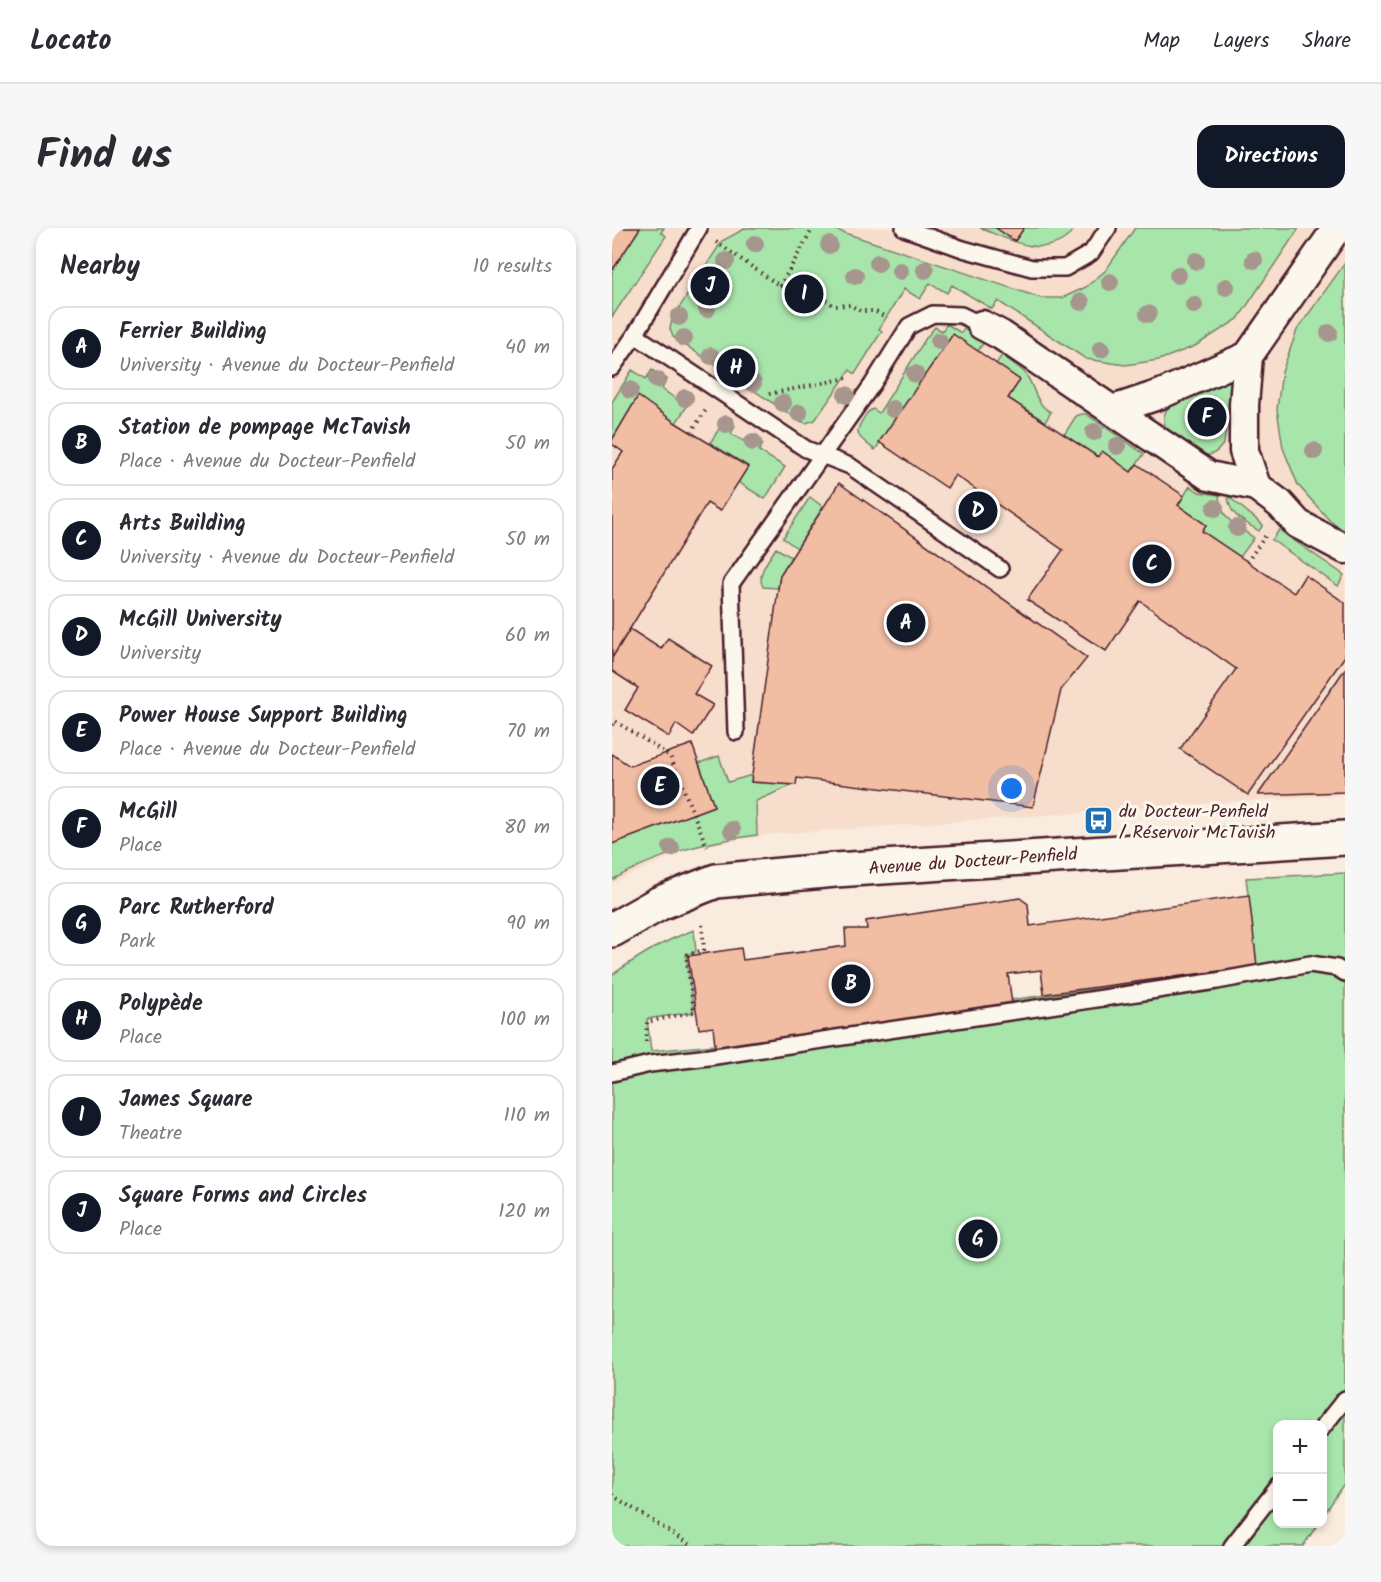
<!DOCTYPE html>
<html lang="en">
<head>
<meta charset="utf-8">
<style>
	:root { --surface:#fff; --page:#f7f7f7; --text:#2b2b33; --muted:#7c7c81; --line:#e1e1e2; --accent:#111827 }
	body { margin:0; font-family:Kalam,sans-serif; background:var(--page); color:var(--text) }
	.controls { position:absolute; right:18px; bottom:18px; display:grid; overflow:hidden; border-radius:12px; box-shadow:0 3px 9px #0003 }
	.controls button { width:54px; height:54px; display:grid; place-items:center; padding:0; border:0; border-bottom:2px solid var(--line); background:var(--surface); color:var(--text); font:30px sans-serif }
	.you { position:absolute; left:400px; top:561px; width:21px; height:21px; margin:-15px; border:4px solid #fff; border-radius:50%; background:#1a73e8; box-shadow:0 0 0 9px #1a73e833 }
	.badge { display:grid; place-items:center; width:39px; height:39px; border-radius:50%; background:var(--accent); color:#fff; font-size:20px; font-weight:700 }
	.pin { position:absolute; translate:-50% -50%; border:3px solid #fff; box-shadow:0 2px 6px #0006 }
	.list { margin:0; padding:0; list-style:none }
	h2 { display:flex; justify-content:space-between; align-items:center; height:78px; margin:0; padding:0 24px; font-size:26px }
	h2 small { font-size:20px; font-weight:400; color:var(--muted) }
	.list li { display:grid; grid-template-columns:39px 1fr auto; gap:18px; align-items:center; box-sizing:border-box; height:84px; margin:0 12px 12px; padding:0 12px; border:2px solid var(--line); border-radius:18px }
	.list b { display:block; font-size:22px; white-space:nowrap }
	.list p { margin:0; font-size:20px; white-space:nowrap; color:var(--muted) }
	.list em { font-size:20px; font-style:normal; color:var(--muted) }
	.map { position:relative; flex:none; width:733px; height:1318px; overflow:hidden; border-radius:18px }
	header { display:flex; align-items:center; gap:36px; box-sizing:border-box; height:84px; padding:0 30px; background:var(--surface); border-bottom:2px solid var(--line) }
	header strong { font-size:28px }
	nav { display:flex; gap:33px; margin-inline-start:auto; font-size:21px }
	.intro { display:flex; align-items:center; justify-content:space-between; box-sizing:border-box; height:144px; padding:0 36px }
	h1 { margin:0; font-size:42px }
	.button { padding:15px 27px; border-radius:18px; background:var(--accent); color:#fff; font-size:21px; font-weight:700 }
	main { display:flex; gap:36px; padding:0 36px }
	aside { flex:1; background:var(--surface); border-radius:18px; box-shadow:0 3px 9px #0003 }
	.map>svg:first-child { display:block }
	.built { fill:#f7ddcc }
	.green { fill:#a8e5ab; stroke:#79826b; stroke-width:1.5 }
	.building { fill:#f1bda3; stroke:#4a1f2b; stroke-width:1.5 }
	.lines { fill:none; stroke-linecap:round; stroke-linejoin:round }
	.lane-casing { stroke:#4a1f2b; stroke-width:20 }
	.street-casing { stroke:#4a1f2b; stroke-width:33 }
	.secondary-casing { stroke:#4a1f2b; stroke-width:38 }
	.path { stroke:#4a1f2b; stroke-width:4; stroke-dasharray:1.5 4.5; stroke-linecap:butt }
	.lane { stroke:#fbf7ec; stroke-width:15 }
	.street { stroke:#fbf7ec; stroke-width:28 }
	.secondary { stroke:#fbf7ec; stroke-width:33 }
	.tree { fill:#a6968d }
	.labels { text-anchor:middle; stroke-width:6; stroke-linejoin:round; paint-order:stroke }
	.poi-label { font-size:18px; fill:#4a1f2b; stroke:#fbf7ec; text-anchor:start }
	.street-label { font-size:18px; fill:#4a1f2b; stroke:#fbf7ec }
</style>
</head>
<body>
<header>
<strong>Locato</strong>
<nav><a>Map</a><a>Layers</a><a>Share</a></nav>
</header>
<div class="intro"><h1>Find us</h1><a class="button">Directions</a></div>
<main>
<aside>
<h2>Nearby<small>10 results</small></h2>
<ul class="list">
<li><span class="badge">A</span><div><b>Ferrier Building</b><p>University · Avenue du Docteur-Penfield</p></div><em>40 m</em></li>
<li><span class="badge">B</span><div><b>Station de pompage McTavish</b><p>Place · Avenue du Docteur-Penfield</p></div><em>50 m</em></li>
<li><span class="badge">C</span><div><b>Arts Building</b><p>University · Avenue du Docteur-Penfield</p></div><em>50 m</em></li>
<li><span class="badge">D</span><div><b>McGill University</b><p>University</p></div><em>60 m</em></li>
<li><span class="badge">E</span><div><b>Power House Support Building</b><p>Place · Avenue du Docteur-Penfield</p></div><em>70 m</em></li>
<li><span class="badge">F</span><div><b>McGill</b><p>Place</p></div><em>80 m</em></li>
<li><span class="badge">G</span><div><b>Parc Rutherford</b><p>Park</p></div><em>90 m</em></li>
<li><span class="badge">H</span><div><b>Polypède</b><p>Place</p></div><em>100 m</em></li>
<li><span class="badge">I</span><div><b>James Square</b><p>Theatre</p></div><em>110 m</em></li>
<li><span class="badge">J</span><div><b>Square Forms and Circles</b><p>Place</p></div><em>120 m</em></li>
</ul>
</aside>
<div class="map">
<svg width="733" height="1318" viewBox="0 0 733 1318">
	<rect width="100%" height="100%" fill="#f9ebdd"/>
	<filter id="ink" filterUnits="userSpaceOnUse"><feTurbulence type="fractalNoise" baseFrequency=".0167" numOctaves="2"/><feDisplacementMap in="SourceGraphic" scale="12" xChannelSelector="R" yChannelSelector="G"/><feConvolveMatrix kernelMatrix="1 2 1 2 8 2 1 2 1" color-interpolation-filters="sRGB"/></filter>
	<g filter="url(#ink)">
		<path class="built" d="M0,0h733v566l-571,40 -85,14 -77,35z"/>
		<path class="green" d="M28,0h24l-3,4 5,4 -54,81v-46z
			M134,0h84l211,70h21l24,-11 20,-17 29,-42h164l-61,91 -43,27 -36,14 -34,5 -39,-6 -88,-58 -6,8 -40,-24 -5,8 -17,-10 -10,16 -16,-10 -25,40 3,2 -27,43 -5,-4 -35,50 -9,3 -6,-2 -127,-84 -3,-8 2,-10 50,-78z
			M368,0h16l19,13 9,-13h52c-4,3 -7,7 -10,10 -26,20 -60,0 -86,-10z
			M733,35v268l-15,-10 -32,-36 -15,-37 -6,-39 5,-37 15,-42z
			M335,96l14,9 3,-4 20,13 -7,10 -24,-18 -78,116c-12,-10 -23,-14 -13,-29 3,-6 5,-9 11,-12l6,4 47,-75 9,-11 7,4z
			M390,127c7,6 17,11 23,18 10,13 10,32 26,39l-6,10 -37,-24 12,-18 -24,-16z
			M20,142l14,9 6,-9 15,9 -5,10 14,10 6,-8 11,6 -17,26 -38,-26 -26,43v-38z
			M613,147l8,4 -9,64c-4,5 -8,11 -15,12 -8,1 -15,-5 -22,-10 -15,-10 -34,-21 -16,-41z
			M470,186h4l58,40 -13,18 -29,-21 -4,6 -34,-22 12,-19z
			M114,190l9,8 -4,8 16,9 5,-7 11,8 -4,7 26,16 -20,32 -27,-17 10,-16 -38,-23z
			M578,258l9,6 20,3c1,24 18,31 35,43l-14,19 -38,-26 4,-6 -28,-20z
			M616,268l35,29 -4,6c-15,-10 -30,-15 -31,-35z
			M198,269l13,10 -26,41 -14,-10z
			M667,302l65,45 -6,11 -66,-46z
			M164,320l15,9 -11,18 -2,13 -15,-1c-7,-14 6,-27 13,-39z
			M107,528l9,26 24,-7 -1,7 42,3 -37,16 1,34c-53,7 -99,19 -145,45v-36l102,-38 -15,-43z
			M733,645v610l-22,33 -1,-92h-44v100h40l-15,22h-691v-571c27,-19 51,-34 82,-45l2,22 -10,3 8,57 -47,7 4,32 64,-6 1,9 297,-44 -2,-10 246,-34 -11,-88z"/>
		<path class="building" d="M0,0h28l-28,43z
			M384,0h28l-9,13z
			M341,106l67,46 -12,18 90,59 4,-6 29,21 6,-8 47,32 -6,9 28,20 -4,6 92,62 11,-18 40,28v53l-97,139 -68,-46 56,-80 -96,-68 -34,50 -79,-51 36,-50 -108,-75 -8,13 -68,-46z
			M26,168l38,27 72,44 -28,44 -13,-8 -95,155v-189l11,-17 -11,-8v-4z
			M227,255l248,175 -26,32 -28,117 -236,-29 -1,7 -45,-3 29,-207z
			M18,401l31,20 7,-11 44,28 -18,28 19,11 -20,31 -17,-12 -7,13 -44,-27 13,-22 -26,-17v-13z
			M733,441v123l-87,3z
			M80,516l22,62 -102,38v-90l18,12z
			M637,667l8,71 -213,28 -3,-24 -33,4 5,37 -297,43 -3,-27 -14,2 -11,-73 53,-8 2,12 103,-14 -1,-17h22l-1,-8 154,-23 8,6 2,22z"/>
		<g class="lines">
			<defs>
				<path id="lane" d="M292,0l59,21 69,19h33l26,-15 17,-25
					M23,107l171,114 44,17 150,103
					M0,140l23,-33 64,-107
					M124,504l-5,-148 141,-199 37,-59 24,-12 28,1 21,10
					M0,845l38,-9 59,-7 508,-76 93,-17 27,4 8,5
					M710,1200l23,-29
					M620,1318l46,-59"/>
				<path id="street" d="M370,97l19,10 208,141 47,10 24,18 18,20 47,25
					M501,182l48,-16 87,-38
					M644,258l-12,-35v-46l4,-49 89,-128"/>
				<path id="secondary" d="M0,702l48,-27 56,-22 119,-11 510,-32"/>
			</defs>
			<use href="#lane" class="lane-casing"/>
			<use href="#street" class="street-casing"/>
			<use href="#secondary" class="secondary-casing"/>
			<path class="path" d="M104,14l64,44 22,4 11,6 11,3 11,7 15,-1 10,6h14l12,6
				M168,58l33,-58
				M157,166l78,-16
				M79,204l15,-22
				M635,334l19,-27
				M0,497l3,-4 55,35 37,91
				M34,814l1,-20 47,-10 -8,-57 18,-5 -2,-27
				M0,1267l80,51"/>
			<use href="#lane" class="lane"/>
			<use href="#street" class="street"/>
			<use href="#secondary" class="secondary"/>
		</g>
		<g class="tree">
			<circle cx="143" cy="16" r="9"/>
			<circle cx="217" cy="17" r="9"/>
			<circle cx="642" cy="32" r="9"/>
			<circle cx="114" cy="33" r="9"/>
			<circle cx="584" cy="33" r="9"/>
			<circle cx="266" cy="35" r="9"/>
			<circle cx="313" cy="42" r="9"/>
			<circle cx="288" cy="43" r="9"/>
			<circle cx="566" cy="47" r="9"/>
			<circle cx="243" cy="48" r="9"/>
			<circle cx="498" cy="54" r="9"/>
			<circle cx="614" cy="59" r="9"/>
			<circle cx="86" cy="63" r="9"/>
			<circle cx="469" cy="74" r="9"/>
			<circle cx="582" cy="77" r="9"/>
			<circle cx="95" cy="81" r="9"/>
			<circle cx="536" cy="86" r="9"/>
			<circle cx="67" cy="89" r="9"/>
			<circle cx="717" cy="105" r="9"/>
			<circle cx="72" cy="110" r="9"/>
			<circle cx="327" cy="113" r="9"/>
			<circle cx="489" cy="121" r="9"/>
			<circle cx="99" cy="128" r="9"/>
			<circle cx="303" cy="146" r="9"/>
			<circle cx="45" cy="152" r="9"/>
			<circle cx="141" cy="155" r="9"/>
			<circle cx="18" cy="162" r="9"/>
			<circle cx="234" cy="167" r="9"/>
			<circle cx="73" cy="170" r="9"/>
			<circle cx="171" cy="175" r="9"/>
			<circle cx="281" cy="181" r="9"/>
			<circle cx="187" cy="185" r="9"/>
			<circle cx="114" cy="196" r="9"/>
			<circle cx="482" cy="204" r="9"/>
			<circle cx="141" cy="214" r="9"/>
			<circle cx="505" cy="218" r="9"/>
			<circle cx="702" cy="223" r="9"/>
			<circle cx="603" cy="280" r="9"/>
			<circle cx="625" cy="300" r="9"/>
			<circle cx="120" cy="602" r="9"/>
			<circle cx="59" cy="620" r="9"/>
		</g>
	</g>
	<defs>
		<symbol id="bus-square" viewBox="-11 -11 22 22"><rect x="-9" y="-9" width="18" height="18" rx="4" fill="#1f6fb2" stroke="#fbf7ec"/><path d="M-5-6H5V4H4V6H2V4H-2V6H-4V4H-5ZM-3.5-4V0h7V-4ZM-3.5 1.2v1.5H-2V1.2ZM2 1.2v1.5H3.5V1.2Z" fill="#fff"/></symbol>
	</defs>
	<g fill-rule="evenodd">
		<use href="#bus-square" x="470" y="576" width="33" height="33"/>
	</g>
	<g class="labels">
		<g class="poi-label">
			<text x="507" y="589">du Docteur-Penfield<tspan x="507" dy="21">/ Réservoir McTavish</tspan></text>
		</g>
		<g class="street-label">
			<text transform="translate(361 633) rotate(-4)" y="6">Avenue du Docteur-Penfield</text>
		</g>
	</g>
</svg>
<div class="controls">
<button>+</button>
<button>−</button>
</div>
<div class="you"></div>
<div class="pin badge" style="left:294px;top:395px">A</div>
<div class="pin badge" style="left:239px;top:756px">B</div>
<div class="pin badge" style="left:540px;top:336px">C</div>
<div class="pin badge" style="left:366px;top:283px">D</div>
<div class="pin badge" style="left:48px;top:558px">E</div>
<div class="pin badge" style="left:595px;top:189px">F</div>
<div class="pin badge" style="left:366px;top:1011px">G</div>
<div class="pin badge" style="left:124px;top:140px">H</div>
<div class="pin badge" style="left:192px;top:66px">I</div>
<div class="pin badge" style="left:98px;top:58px">J</div>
</div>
</main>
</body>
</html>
